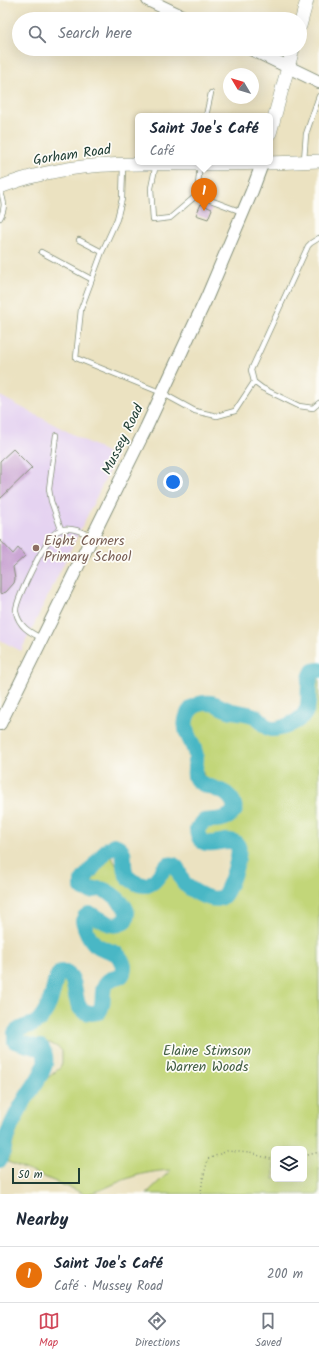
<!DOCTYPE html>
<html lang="en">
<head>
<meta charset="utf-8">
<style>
	:root { --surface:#fff; --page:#f6f6f7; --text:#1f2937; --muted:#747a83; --line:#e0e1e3; --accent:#d1495b }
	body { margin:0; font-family:Kalam,sans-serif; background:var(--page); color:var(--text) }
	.controls { position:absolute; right:12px; bottom:12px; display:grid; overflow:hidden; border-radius:6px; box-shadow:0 4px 16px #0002 }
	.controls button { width:36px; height:36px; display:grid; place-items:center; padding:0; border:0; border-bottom:1px solid var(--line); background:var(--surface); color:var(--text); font:20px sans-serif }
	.compass { position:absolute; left:223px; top:68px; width:36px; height:36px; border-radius:50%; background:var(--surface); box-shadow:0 4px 16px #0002; rotate:308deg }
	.scale { position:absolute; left:12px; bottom:10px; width:68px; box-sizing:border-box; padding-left:4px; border:2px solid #1f3d34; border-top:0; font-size:11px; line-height:14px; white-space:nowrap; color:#1f3d34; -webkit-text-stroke:3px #fdfcf7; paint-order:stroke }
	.you { position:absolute; left:173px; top:482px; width:14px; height:14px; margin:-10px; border:3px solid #fff; border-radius:50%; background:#1a73e8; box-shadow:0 0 0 6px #1a73e833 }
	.badge { display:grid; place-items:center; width:26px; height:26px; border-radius:50%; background:var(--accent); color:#fff; font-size:13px; font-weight:700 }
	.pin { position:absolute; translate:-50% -33px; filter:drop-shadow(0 1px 2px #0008) }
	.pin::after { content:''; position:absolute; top:21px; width:14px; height:12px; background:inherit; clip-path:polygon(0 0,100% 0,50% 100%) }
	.popup { position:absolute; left:135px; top:113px; width:138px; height:52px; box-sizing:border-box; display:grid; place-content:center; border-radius:6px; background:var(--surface); filter:drop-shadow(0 1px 3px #0005); font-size:13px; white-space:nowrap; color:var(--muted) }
	.popup b { font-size:15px; color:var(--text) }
	.popup::after { content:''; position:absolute; left:50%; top:100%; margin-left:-8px; border:8px solid transparent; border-top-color:var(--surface) }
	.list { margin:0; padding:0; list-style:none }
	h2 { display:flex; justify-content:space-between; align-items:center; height:52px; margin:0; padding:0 16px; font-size:17px }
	h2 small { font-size:13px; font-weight:400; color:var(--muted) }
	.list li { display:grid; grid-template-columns:26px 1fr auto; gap:12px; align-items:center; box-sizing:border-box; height:56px; padding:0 16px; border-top:1px solid var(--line) }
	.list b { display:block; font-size:15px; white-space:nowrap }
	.list p { margin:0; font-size:13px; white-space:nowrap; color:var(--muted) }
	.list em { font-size:13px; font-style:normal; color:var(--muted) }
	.icon { flex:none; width:22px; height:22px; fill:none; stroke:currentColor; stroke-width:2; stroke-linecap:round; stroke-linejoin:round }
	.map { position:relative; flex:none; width:319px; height:1194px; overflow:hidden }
	.search { position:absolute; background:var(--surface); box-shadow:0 4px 16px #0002; left:12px; right:12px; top:12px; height:44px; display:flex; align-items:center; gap:10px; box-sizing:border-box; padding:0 14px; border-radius:22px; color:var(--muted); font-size:15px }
	.sheet { height:108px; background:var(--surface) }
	nav { display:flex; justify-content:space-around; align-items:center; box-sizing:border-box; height:56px; border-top:1px solid var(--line); background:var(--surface); font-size:11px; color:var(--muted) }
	nav a { display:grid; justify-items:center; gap:2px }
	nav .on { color:var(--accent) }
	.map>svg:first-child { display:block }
	.built { fill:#e5d3f1 }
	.green { fill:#c2d679; stroke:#708a56; fill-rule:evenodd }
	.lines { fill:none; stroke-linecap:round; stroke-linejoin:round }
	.river { stroke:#4ab7c5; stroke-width:16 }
	.building { fill:#c8a1d1 }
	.service-casing { stroke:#85907a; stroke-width:6 }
	.tertiary-casing { stroke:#85907a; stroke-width:14 }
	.secondary-casing { stroke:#85907a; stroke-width:14 }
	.path { stroke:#85907a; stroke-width:1.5; stroke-dasharray:1 3; stroke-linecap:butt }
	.service { stroke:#fff; stroke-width:4.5 }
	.tertiary { stroke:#fff; stroke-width:12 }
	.secondary { stroke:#fff; stroke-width:13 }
	.education-dot { fill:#8d6e63; stroke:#fdfcf7; stroke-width:1.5 }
	.labels { text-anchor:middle; stroke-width:3.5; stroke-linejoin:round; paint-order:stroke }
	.street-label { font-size:14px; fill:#1f3d34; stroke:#fdfcf7 }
	.education-label { font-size:14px; fill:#785e54; stroke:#fdfcf7; text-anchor:start }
	.park-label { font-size:14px; fill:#405c42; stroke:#fdfcf7 }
</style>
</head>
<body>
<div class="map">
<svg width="319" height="1194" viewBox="0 0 319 1194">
	<rect width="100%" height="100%" fill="#fdfcf7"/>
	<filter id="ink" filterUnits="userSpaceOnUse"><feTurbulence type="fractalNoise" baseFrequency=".025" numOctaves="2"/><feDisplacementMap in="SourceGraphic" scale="8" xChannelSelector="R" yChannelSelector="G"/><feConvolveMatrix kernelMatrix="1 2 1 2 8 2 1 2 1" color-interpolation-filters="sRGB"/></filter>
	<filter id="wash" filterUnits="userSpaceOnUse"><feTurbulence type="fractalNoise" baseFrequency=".012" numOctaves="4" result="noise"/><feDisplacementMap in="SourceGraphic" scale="16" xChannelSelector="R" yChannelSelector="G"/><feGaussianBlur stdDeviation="0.9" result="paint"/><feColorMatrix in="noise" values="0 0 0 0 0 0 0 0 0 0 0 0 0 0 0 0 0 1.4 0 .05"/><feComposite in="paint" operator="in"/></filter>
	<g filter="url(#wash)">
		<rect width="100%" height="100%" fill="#ebe2c1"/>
		<path class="built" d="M0,396l116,61 -95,194 -21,-11z"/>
		<path class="green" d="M319,673v521h-173l25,-24c-14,1 -29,3 -42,8 -13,4 -33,16 -44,16l-77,-32 5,-20 6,-17 3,-5v-7l5,-11 13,-18 20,-16 2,-4v-13l-3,-3 -9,-5 -18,-1 -3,-2 -5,1 -5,-5 1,-5 6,-2 4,2c14,-3 24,-23 28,-36 2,-4 0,-9 2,-12 2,-4 5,-4 8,-3 5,15 2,31 19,39 6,-1 12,-2 17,-7 5,-7 1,-16 4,-24 4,-10 19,-13 19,-24 1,-7 -6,-11 -10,-15 -13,0 -36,-13 -26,-28 6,0 11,2 16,3 10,3 21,-4 25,-12 -4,-11 -19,-25 -31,-25 -4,0 -6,2 -10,1v-6l12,-16 3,-11h5c6,14 17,29 32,33l14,-4 7,-10 7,-5 4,1c3,9 8,16 16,23 11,9 28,14 38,0 5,-6 7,-14 9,-20 2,-6 6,-13 6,-18 1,-4 -1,-9 -2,-13l-17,-5 -17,-1 -4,-2 -3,-6c11,-9 27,-6 37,-17l2,-3 -2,-8 -8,-9 -23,-10 -3,-5 -2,-6 -3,-26 -9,-23c1,-11 13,-15 23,-14 7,1 15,8 22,10 7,2 15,2 21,5 8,3 13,9 22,9 11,0 22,-7 28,-16 10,-15 6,-26 9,-41zM274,1149h30v30h-30z"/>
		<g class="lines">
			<path class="river" d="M0,1160c4,-8 4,-16 7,-24 7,-19 17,-36 28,-52 4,-6 8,-13 10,-20 1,-6 0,-12 -4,-17h-6l-20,-6v-8c8,-9 17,-5 24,-13 5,-6 10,-14 12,-22 4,-9 2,-19 10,-26 25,2 2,48 38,40 7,-11 1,-18 6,-27 5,-10 13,-5 17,-10 2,-3 2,-6 2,-9 -5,-19 -20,-13 -30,-23 -6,-6 -9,-15 -11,-22l2,-4 4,-3c14,4 21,16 35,8 2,-3 3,-5 3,-9 0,-8 -18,-23 -27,-24 -7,0 -11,4 -18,-1v-7l24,-30 8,-6c4,1 8,3 9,8 2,6 0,12 2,18 3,11 19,18 28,11 6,-5 9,-12 15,-17 11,-3 11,11 16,18 5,6 19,14 26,15 4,1 9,1 12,-1 7,-5 20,-44 16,-51 -8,-16 -38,13 -41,-17l7,-8c12,-2 23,1 31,-11 -2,-24 -30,-20 -38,-30 -5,-6 0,-16 -1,-24 -2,-14 -15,-25 -9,-40 4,-12 17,-15 28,-12 5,2 11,6 17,7 7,1 16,2 23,5 6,3 9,12 16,13 10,1 24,-6 31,-12 12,-12 2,-32 11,-46l6,-1"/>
		</g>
		<g id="blocks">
			<path class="building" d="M201,204l11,5 -4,10 -12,-4z
				M13,449l19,19 -32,31v-38z
				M0,540l13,14 5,-6 7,8 -12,11 2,12 -1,4 -8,9 -6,2z"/>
		</g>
	</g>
	<g filter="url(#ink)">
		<use href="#blocks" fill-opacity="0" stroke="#85907a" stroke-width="1"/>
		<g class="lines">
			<defs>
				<path id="service" d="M206,116l5,-23
					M304,160l2,-26 13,-38
					M156,164l-5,24 2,32 17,-2 27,-23 45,17
					M123,165l-1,34 -5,20 -15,33 -21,57 -5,49 86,35 33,18 22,5 18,-5 19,-29
					M0,190c4,10 6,18 0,28
					M197,195l3,-30
					M319,238l-8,5 -3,3 -57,124 3,12 8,6 37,18 14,2 6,-5
					M79,240l23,12
					M41,252l50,27
					M56,435l-7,54 2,12 10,28
					M41,638c-12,-6 -22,-12 -25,-26 -2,-9 24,-59 31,-69 3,-5 7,-11 13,-13 11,-4 23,2 32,7"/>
				<path id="tertiary" d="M148,0l40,19
					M251,49l68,33
					M0,724l146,-296 61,-131 45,-106 10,-27"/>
				<path id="secondary" d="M300,26l7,-26
					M270,133l23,-84
					M0,187c66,-26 131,-24 201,-23 39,0 79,-1 118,-3"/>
			</defs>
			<use href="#service" class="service-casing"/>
			<use href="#tertiary" class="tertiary-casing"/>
			<use href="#secondary" class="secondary-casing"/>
			<path class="path" d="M304,1156l15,-4
				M201,1194l1,-11 6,-24 19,-8 23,2 24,7"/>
			<use href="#service" class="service"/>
			<use href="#tertiary" class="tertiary"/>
			<use href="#secondary" class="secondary"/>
		</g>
	</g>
	<circle class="education-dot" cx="36" cy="548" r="4"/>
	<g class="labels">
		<g class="street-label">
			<text transform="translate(72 154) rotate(-8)" y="5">Gorham Road</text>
			<text transform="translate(122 439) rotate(-64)" y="5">Mussey Road</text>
		</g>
		<g class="education-label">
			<text x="44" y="545">Eight Corners<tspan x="44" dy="16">Primary School</tspan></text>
		</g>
		<g class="park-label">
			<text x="207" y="1055">Elaine Stimson<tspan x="207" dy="16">Warren Woods</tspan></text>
		</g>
	</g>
</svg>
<div class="controls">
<button><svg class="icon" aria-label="layers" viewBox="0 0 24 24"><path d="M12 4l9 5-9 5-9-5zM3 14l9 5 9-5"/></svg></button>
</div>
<svg class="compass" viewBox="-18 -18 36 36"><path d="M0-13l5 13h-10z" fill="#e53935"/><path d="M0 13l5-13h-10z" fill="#747a83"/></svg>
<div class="scale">50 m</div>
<div class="you"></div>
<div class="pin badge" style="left:204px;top:211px;background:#e8710a">1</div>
<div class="popup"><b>Saint Joe's Café</b>Café</div>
<div class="search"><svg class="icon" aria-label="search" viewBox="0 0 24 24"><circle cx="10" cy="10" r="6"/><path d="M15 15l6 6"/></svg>Search here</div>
</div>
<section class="sheet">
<h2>Nearby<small></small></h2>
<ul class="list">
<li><span class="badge" style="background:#e8710a">1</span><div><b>Saint Joe's Café</b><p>Café · Mussey Road</p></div><em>200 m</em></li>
</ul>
</section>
<nav>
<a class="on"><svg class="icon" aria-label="map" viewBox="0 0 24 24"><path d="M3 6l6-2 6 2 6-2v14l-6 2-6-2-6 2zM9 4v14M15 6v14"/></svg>Map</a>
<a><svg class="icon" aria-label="directions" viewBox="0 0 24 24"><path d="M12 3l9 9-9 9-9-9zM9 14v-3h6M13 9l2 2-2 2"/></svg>Directions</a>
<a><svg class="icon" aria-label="saved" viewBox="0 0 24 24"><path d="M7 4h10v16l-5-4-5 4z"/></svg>Saved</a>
</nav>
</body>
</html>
